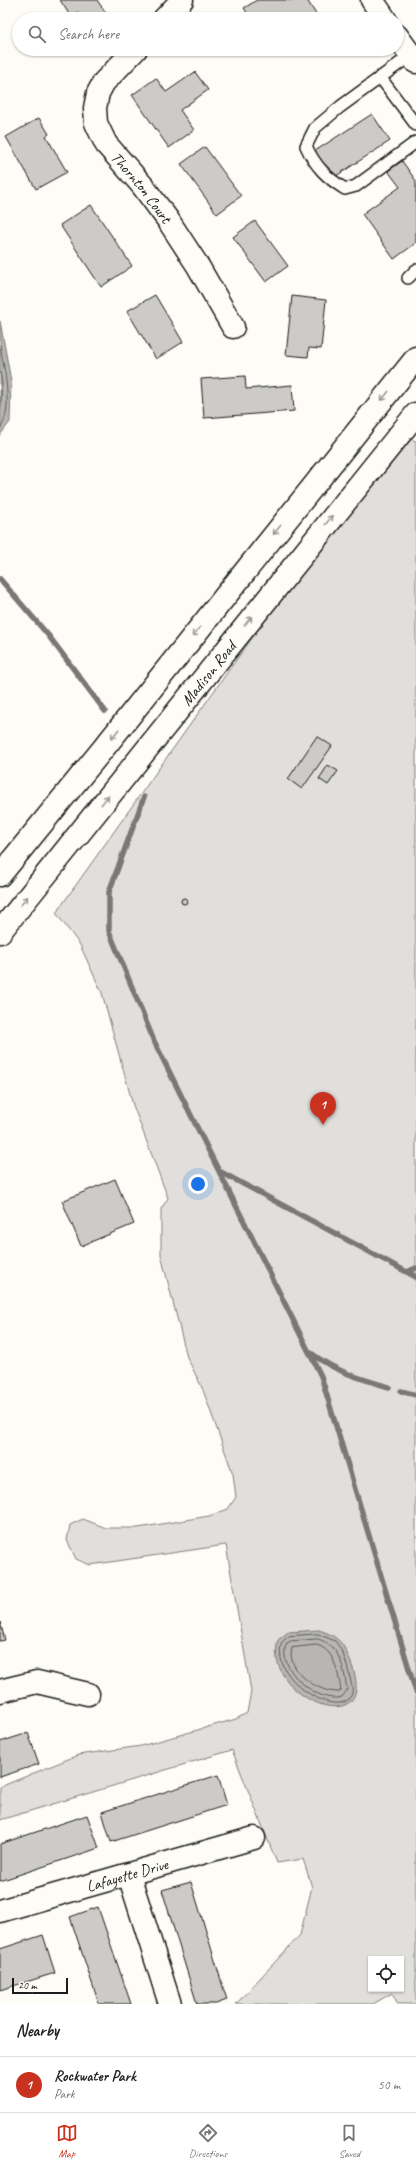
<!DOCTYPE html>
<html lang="en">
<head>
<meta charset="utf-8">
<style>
	:root { --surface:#fff; --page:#f6f6f6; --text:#202124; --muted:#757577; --line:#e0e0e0; --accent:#c8321e }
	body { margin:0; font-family:Caveat,sans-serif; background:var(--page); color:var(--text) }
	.controls { position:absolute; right:12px; bottom:12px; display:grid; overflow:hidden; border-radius:0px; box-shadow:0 1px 3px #0004 }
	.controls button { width:36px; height:36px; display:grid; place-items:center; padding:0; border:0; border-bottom:1px solid var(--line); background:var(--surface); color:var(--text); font:20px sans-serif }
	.scale { position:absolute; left:12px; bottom:10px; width:56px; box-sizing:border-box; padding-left:4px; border:2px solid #1c1c1c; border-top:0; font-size:11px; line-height:14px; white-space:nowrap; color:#1c1c1c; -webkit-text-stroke:3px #fdfcf7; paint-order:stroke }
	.you { position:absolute; left:198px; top:1184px; width:14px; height:14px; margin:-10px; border:3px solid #fff; border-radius:50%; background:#1a73e8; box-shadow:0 0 0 6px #1a73e833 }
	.badge { display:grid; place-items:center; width:26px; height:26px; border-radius:50%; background:var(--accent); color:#fff; font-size:13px; font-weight:700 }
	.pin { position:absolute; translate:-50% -33px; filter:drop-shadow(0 1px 2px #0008) }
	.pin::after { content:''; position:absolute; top:21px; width:14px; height:12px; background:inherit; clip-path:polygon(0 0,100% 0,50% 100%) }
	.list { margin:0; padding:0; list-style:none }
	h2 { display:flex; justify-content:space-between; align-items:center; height:52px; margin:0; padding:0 16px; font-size:17px }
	h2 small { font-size:13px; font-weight:400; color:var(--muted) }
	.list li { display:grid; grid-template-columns:26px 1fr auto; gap:12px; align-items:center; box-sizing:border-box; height:56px; padding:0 16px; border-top:1px solid var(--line) }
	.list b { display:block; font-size:15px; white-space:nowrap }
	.list p { margin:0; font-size:13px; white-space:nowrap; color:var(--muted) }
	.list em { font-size:13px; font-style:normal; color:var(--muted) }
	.icon { flex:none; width:22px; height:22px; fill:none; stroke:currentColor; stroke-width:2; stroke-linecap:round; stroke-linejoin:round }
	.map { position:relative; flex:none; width:416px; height:2004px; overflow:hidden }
	.search { position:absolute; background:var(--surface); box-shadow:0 1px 3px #0004; left:12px; right:12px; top:12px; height:44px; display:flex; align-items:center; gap:10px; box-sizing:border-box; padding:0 14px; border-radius:22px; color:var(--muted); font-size:15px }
	.sheet { height:108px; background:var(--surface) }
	nav { display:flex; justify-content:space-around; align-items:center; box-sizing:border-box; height:56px; border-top:1px solid var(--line); background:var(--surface); font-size:11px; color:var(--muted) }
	nav a { display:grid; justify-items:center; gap:2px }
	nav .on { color:var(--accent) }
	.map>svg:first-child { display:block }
	.green { fill:#e0dfdb; stroke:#7e7e7c; fill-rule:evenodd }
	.water { fill:#b7b6b2; stroke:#797876 }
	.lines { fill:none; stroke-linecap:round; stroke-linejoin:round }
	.shore { stroke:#5a5a58; stroke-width:1 }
	.stream { stroke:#797876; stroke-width:5.5 }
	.building { fill:#cccbc8; stroke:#1c1c1c }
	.service-casing { stroke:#1c1c1c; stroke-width:14 }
	.minor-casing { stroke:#1c1c1c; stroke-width:25 }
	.primary-casing { stroke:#1c1c1c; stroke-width:25 }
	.service { stroke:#fdfcf7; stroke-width:11 }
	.minor { stroke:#fdfcf7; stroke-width:22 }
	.primary { stroke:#fdfcf7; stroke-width:22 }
	.oneway { stroke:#989794 }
	.labels { text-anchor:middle; stroke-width:4; stroke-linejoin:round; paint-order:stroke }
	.street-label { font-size:16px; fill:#1c1c1c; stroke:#fdfcf7 }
</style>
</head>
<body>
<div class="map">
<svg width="416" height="2004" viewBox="0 0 416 2004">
	<rect width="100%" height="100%" fill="#fdfcf7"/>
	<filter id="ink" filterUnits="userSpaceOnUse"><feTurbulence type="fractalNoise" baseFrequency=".025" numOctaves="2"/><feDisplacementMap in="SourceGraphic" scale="8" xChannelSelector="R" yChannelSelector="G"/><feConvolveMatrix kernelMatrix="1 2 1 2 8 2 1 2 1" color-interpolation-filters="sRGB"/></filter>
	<g filter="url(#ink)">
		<path class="green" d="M409,439l7,2v1563h-18l-6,-11 -19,11h-137l64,-69 12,-48 -9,-28 -26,4 -45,-113 -232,70v-33l78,-32 63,-9 95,-27 11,-6 4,-22 -25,-146 -136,20 -14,-6 -9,-19 3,-15 13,-6 23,9h32l71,-12 19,-7 8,-12 -3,-23 -30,-84 -16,-33 -26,-102v-46l7,-11 -35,-93 -31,-112 -22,-48 -24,-32 235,-330zM371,1959h30v30h-30z"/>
		<path class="water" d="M0,321l11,60 -1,41 -10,13z
			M319,1630c21,7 24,13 32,33 31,80 -90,37 -73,-23l10,-8z"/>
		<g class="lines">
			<path class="shore" d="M0,345c4,24 14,63 0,84
				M0,372l2,10 -2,38
				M318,1634l17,7c9,11 12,24 15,37 1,4 3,11 2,15 -8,30 -84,-12 -70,-51l7,-6z
				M318,1639c23,7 26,30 29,51l-5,7c-23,8 -68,-29 -55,-54l4,-2z
				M317,1645c18,5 21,28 24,45l-2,2c-20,1 -54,-21 -47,-44z"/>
			<path class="stream" d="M0,579l48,56 57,76
				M144,797l-35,95v39l45,110 167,335 95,316
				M219,1171l197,106
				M407,1272l9,-4
				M311,1353c23,18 50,26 78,34
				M401,1391l15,4"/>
		</g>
		<path class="building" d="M60,0h37l13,19h-27l-5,-7 -7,5z
			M257,0h50l12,19h-29l-3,-3 -5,3h-31l-7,-11z
			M195,72l13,18 -28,20 14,20 -25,18 -37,-53 24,-17 10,14z
			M372,114l18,27 -57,37 -18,-27z
			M39,118l10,16 -3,2 21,36 -31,17 -30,-52z
			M205,147l36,49 -24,18 -36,-50z
			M402,161l14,20v62l-22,16 -32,-45 38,-27 -12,-16z
			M91,205l41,61 -31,21 -41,-62z
			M255,221l33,45 -22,16 -33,-45z
			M155,295l28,47 -27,17 -29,-48z
			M292,296l34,4 -5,49 -12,-1 -1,9 -22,-2z
			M245,376l1,13 46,-4 2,26 -90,7 -3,-39z
			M317,736l15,10 -30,43 -14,-10z
			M328,765l10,6 -10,14 -9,-6z
			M181 901a3 3 0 1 1 6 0a3 3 0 1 1-6 0Z
			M115,1179l19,45 -53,22 -19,-45z
			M0,1622l5,18 -5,1z
			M28,1733l11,31 -39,13v-35z
			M218,1775l9,30 -116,37 -9,-30z
			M87,1815l12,33 -99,33v-37z
			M191,1882l36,118 -11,4h-19l-35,-114z
			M98,1907l33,97h-32l-29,-87z
			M43,1935l12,38 -55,17v-41z"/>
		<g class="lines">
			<defs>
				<path id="service" d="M411,55l-71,52 -25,21 -9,18c9,20 21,32 39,43l11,-3 60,-44
					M380,77l36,48
					M408,278l8,-8"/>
				<g id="minor">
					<path d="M372,0l13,19"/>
					<path d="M164,19l18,-19"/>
					<path d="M397,36l19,26"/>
					<path id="s1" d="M136,49l-32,33 -6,11 -3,15 1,15 10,21 36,41 26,35 30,46 35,61"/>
					<path d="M0,1691l37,-9 51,12"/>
					<path d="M129,1875l41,129"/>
					<path id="s2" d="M0,1911l254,-73"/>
				</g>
				<g id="primary">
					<path d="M0,875l107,-131 309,-386"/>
					<path id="s3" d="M0,932l416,-518"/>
				</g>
			</defs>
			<use href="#service" class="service-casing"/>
			<use href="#minor" class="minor-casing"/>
			<use href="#primary" class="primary-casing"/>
			<use href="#service" class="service"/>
			<use href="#minor" class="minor"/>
			<use href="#primary" class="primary"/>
		</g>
		<defs><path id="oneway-shaft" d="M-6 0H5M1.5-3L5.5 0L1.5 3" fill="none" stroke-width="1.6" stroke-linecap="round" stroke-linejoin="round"/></defs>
		<g class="oneway">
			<use href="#oneway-shaft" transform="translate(385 396) rotate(129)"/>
			<use href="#oneway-shaft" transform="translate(329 520) rotate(-51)"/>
			<use href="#oneway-shaft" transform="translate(277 530) rotate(129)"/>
			<use href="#oneway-shaft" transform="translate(248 621) rotate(-51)"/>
			<use href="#oneway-shaft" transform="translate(196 632) rotate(128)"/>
			<use href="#oneway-shaft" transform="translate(115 734) rotate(128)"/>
			<use href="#oneway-shaft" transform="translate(105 800) rotate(-51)"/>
			<use href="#oneway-shaft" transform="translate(24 901) rotate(-51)"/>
		</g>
	</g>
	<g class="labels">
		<g class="street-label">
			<text dy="6" stroke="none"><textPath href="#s1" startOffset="168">Thornton Court</textPath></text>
			<text dy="6" stroke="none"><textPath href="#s3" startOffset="332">Madison Road</textPath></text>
			<text dy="6" stroke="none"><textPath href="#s2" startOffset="132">Lafayette Drive</textPath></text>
		</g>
	</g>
</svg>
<div class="controls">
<button><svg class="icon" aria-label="locate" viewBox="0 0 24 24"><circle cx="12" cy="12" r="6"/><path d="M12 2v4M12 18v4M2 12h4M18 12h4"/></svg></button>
</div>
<div class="scale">20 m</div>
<div class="you"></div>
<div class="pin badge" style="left:323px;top:1125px">1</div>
<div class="search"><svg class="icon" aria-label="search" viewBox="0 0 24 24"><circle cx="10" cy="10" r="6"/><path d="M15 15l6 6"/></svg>Search here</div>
</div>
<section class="sheet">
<h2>Nearby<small></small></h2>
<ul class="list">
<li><span class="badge">1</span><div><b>Rockwater Park</b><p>Park</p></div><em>50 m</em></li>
</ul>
</section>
<nav>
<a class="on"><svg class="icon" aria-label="map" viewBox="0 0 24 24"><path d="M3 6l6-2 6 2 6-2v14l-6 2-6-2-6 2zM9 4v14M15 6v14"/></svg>Map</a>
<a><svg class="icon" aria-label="directions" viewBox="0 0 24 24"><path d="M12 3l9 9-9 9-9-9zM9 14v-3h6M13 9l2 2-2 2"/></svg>Directions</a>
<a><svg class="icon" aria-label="saved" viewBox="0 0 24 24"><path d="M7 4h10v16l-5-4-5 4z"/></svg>Saved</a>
</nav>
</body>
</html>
